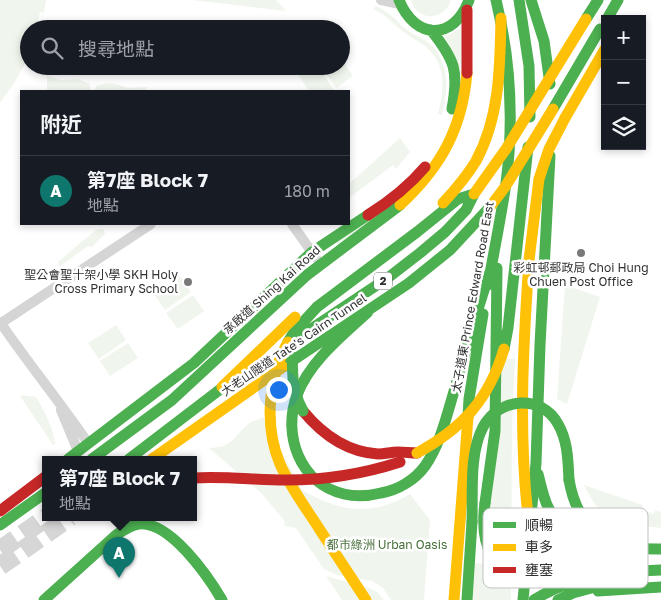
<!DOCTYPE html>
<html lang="zh-TW">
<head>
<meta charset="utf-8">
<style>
	:root { --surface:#171b24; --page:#242831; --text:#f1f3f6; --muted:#9ea1a6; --line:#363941; --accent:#0f766e }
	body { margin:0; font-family:"Golos Text","Noto Sans TC",sans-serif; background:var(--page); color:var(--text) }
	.controls { position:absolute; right:15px; top:15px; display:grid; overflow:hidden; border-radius:0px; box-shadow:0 2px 8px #0003 }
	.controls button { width:45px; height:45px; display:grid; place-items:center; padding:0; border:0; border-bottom:1px solid var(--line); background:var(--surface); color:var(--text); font:25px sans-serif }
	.you { position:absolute; left:278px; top:389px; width:18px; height:18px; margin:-12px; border:4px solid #fff; border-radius:50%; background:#1a73e8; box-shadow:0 0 0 8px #1a73e833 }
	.badge { display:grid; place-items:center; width:32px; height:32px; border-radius:50%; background:var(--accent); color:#fff; font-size:16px; font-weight:700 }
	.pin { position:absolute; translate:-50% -41px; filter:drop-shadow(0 1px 2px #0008) }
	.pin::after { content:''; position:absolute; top:26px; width:18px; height:15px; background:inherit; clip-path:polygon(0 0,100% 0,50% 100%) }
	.popup { position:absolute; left:42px; top:456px; width:155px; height:65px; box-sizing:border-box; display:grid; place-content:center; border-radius:0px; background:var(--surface); filter:drop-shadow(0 1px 4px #0005); font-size:16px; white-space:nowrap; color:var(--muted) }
	.popup b { font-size:19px; color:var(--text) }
	.popup::after { content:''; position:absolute; left:50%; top:100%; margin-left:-10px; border:10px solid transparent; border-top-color:var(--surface) }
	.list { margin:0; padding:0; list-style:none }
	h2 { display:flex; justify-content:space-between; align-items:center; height:65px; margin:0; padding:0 20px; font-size:21px }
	h2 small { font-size:16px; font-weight:400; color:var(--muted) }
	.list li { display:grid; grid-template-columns:32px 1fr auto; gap:15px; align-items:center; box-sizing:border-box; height:70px; padding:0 20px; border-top:1px solid var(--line) }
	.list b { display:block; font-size:19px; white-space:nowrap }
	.list p { margin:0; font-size:16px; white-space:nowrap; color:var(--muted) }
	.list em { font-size:16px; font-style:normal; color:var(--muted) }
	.icon { flex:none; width:28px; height:28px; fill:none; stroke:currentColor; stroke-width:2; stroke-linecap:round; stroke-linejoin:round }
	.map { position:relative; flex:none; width:661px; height:600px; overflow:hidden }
	.search { position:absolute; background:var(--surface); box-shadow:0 2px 8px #0003; left:20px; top:20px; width:330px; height:55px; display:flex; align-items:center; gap:12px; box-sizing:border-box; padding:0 18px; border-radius:28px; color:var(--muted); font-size:19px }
	.panel { position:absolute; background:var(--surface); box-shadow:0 2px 8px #0003; left:20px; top:90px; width:330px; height:135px; border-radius:0px }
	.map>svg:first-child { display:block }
	.green { fill:#f0f6ed }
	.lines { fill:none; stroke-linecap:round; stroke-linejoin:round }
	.highway-tunnel { stroke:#d6d6d6; stroke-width:19; stroke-dasharray:19 9; stroke-linecap:butt }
	.street { stroke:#d5d5d5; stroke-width:10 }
	.fast { stroke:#4caf50; stroke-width:11 }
	.slow { stroke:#ffc107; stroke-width:11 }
	.jam { stroke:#c62828; stroke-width:11 }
	.fast-bridge { stroke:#4caf50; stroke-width:11 }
	.slow-bridge { stroke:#ffc107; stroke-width:11 }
	.jam-bridge { stroke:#c62828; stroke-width:11 }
	.poi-dot { fill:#797979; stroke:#fff; stroke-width:2 }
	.labels { text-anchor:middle; stroke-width:5; stroke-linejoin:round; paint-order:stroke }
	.shield { fill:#fff; stroke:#6f6f6f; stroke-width:1 }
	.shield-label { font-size:11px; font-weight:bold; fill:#313131 }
	.poi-label { font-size:12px; fill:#313131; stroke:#fff }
	.street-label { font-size:12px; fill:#313131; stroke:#fff }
	.park-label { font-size:12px; fill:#49703c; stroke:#fff }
	.key { fill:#fff; stroke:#c1c1c1; stroke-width:1 }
	.key-label { font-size:14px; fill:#313131 }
</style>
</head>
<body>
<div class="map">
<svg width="661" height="600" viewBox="0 0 661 600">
	<rect width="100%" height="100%" fill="#fff"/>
	<path class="green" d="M0,0h46l-2,13 -4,-1 -4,17h-7c0,6 1,14 0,20 -2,16 -19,41 -29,54z
		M192,0h84l10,11z
		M411,0h40c-6,21 -34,22 -40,0z
		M375,6c14,5 20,14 31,23 7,6 16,8 23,14 22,20 19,46 13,72l-4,-1c6,-25 9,-50 -13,-68 -6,-5 -14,-8 -20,-13 -12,-8 -17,-18 -31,-23z
		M463,26c6,62 -8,126 -55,170 -21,19 -46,34 -69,50l-3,-4c24,-15 49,-29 70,-48 41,-38 70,-106 38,-158l7,-2z
		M341,58l12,18 -17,12 -15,-22h20z
		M298,66h20l16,24 -2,1h-23l-15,-22z
		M47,76l14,4 17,-1 12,5v7h-43z
		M108,83l8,1 12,4 19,-1 -1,4h-52l3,-6z
		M400,138l10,14 -14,17 -3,-4 -44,33v-14z
		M98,229h6l1,5 -13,13 -4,-1 -29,21 -1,-5c14,-11 25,-23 40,-33z
		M180,276l11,16 -26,18 -11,-16z
		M565,285l35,12 -33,107 -10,-5z
		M193,295l11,16 -26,18 -12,-16z
		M116,325l10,15 -27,19 -11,-16z
		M128,343l10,15 -28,18 -10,-15z
		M500,358l15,1 -3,63 -1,178h-40l3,-37 12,1z
		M22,395l14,2c9,15 17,30 19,47l-2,1 -33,-49z
		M263,417l39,73c38,22 69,27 108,4l20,26 -6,80h-33l-8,-12 -11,-7 -35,-6 -13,-6 -28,-41 -11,-2 -1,-6 -23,-27 -52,-45c23,-1 22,-8 36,-21 4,-5 12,-7 18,-10z
		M584,485l59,20 -1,5 12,4 1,-4 6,2v16c-42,-5 -57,-1 -77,-43z
		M550,523l18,16 -11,19 -12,31z
		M326,576l43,12 8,4 7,8h-42z"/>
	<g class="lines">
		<path class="highway-tunnel" d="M0,550l47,-33
			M0,566l70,-49"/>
		<path class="street" d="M381,0l19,4
			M292,224l24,34
			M0,322c28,41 60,80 88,121
			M1,323l150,-99
			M61,410l17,41"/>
		<path class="fast" d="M399,0c16,40 55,41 70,0
			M519,0l10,66 1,51
			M531,0l13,41 6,43
			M586,19l12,-19
			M607,19l11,-19
			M431,30c24,30 28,41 21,79
			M553,109l47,-80
			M488,285c6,-34 13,-68 18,-102 8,-62 5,-122 -10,-183
			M368,312c-26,24 -58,49 -71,83 -15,40 3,89 47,99 12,3 25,2 37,-1 17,-3 34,-13 44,-27 16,-23 22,-52 30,-78 11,-39 22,-78 35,-116
			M296,339l93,-62 31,-24 25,-21 21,-22 8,-16
			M288,342l6,-10 23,-25 100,-75 41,-33 16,-5
			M504,349l4,-21 20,-181
			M283,367l126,-84 41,-33 40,-43
			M468,417l1,-18 14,-85
			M68,459l126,-96 118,-111 56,-37
			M92,459l80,-59 135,-125 93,-70
			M129,459l102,-78
			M538,474c3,11 5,23 10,33 22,43 72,42 113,42
			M569,480c7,39 22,53 61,60
			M485,503l10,-72 2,-163
			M121,517l6,11
			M0,525l45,-32
			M589,543c-11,-2 -22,-1 -28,9 -1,26 28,35 48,38
			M598,591l63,-4
			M44,600l71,-64c7,-5 15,-11 24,-12 31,-3 69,52 83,76
			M467,600l5,-78
			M523,600l13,-137 4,-118 10,-189"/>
		<path class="slow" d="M565,118l40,-69
			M443,203c12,-13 24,-27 33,-42 24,-44 24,-95 25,-143
			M400,205c41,-38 62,-76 67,-132
			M529,260c-6,89 -11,176 0,265
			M288,342c-20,36 -24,84 -8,122 10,23 26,44 40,66 15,23 31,47 46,70
			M222,387l73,-70
			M152,459l131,-92
			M454,600l14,-183"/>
		<path class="jam" d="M467,73v-63
			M368,215c22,-14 40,-28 57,-48
			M303,411c19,23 44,41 75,43 7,0 13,-2 20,-2 6,0 13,1 19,1
			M0,511l45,-34"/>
		<path class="fast-bridge" d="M293,354c-2,21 0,39 10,57
			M485,503c-12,92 61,70 119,58
			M472,522c1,-30 -3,-68 11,-95 16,-30 59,-33 75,-3 10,17 10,37 11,56
			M534,600c41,-26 80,-28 127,-30
			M558,600l15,-7 22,-6"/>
		<path class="slow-bridge" d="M474,194l32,-45 80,-130
			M490,207l15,-20 48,-78
			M529,260l10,-81 10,-30 16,-31
			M417,453c46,-25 72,-54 87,-104"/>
		<path class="jam-bridge" d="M193,478c31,-2 62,2 93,2 39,0 77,-6 114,-18"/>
	</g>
	<g class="poi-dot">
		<circle cx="581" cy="253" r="5"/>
		<circle cx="188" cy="282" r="5"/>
	</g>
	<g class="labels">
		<rect class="shield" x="374" y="272.5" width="18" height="17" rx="4"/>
		<g class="shield-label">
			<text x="383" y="285">2</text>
		</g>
		<g class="poi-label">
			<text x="581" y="272">彩虹邨郵政局 Choi Hung<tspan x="581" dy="14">Chuen Post Office</tspan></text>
			<text x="178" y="279" text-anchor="end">聖公會聖十架小學 SKH Holy<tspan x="178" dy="14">Cross Primary School</tspan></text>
		</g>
		<g class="street-label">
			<text transform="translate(272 290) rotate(-42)" y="4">承啟道 Shing Kai Road</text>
			<text transform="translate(473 297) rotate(-80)" y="4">太子道東 Prince Edward Road East</text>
			<text transform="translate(294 345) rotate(-34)" y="4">大老山隧道 Tate's Cairn Tunnel</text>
		</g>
		<g class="park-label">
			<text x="387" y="549">都市綠洲 Urban Oasis</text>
		</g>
	</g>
	<rect x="483" y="508" width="165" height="80" rx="8" class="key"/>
	<rect x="493" y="522" width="23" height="6" fill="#4caf50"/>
	<rect x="493" y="544" width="23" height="7" fill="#ffc107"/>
	<rect x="493" y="567" width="23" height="6" fill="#c62828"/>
	<g class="key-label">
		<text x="525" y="530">順暢</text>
		<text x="525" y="552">車多</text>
		<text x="525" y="575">壅塞</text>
	</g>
</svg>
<div class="controls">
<button>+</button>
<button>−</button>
<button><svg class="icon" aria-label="layers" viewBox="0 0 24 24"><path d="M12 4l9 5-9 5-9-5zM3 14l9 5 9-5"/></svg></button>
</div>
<div class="you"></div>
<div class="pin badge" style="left:119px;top:578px">A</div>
<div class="popup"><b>第7座 Block 7</b>地點</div>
<div class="search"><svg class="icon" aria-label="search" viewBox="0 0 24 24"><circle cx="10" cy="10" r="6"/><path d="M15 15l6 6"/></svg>搜尋地點</div>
<section class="panel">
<h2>附近<small></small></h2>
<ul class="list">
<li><span class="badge">A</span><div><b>第7座 Block 7</b><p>地點</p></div><em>180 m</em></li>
</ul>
</section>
</div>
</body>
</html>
